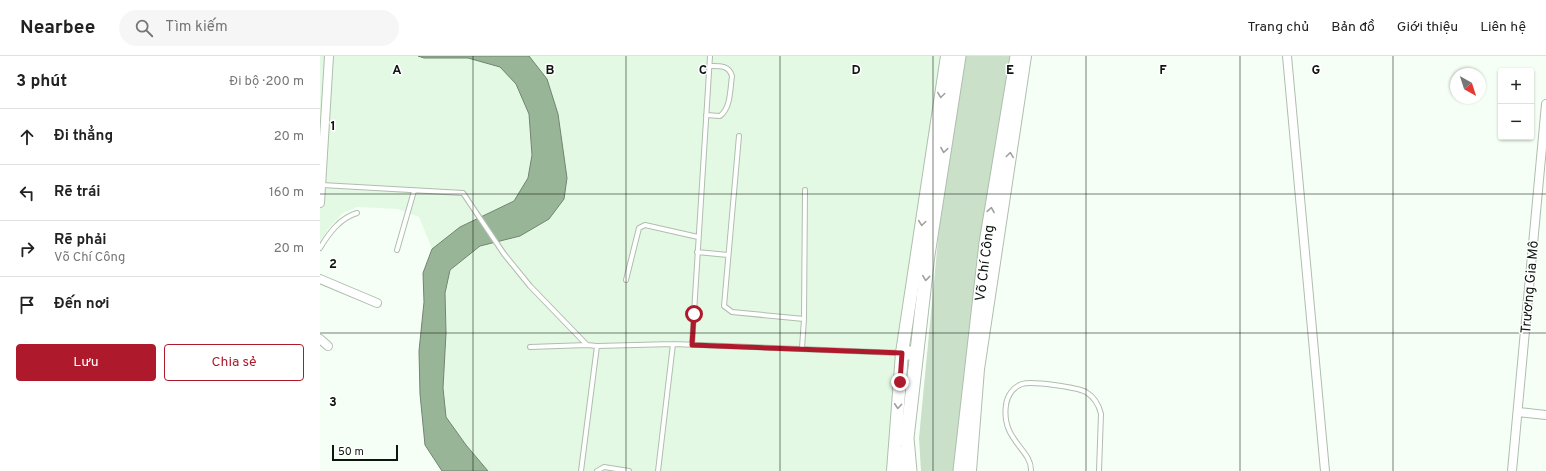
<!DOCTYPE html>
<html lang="vi">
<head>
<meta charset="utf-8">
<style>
	:root { --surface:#fff; --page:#f6f6f6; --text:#222; --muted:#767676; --line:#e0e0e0; --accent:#ae1a2b }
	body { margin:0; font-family:Overpass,sans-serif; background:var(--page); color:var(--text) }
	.controls { position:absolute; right:12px; top:12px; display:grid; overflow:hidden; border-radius:4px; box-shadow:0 1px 3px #0004 }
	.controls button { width:36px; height:36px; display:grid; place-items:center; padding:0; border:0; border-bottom:1px solid var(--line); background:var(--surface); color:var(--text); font:20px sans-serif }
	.compass { position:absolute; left:1130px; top:12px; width:36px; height:36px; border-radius:50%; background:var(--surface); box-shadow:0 1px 3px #0004; rotate:141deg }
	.scale { position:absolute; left:12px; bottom:10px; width:66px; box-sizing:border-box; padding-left:4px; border:2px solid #0f150f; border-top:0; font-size:11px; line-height:14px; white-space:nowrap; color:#0f150f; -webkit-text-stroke:3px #fff; paint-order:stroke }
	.stop { position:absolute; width:12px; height:12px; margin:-9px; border:3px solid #ae1a2b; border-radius:50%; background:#fff }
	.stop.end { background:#ae1a2b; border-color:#fff; box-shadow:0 1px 4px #0008 }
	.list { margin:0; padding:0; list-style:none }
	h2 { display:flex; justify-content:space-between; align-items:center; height:52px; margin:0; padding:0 16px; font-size:17px }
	h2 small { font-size:13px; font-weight:400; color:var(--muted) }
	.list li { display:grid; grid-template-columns:26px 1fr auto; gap:12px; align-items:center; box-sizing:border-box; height:56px; padding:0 16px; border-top:1px solid var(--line) }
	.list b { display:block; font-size:15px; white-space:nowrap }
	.list p { margin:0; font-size:13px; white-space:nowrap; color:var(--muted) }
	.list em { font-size:13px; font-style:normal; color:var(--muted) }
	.actions { display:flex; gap:8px; padding:12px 16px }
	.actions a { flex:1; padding:9px 0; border:1px solid var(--accent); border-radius:4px; text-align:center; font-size:14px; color:var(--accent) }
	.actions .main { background:var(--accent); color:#fff }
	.icon { flex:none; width:22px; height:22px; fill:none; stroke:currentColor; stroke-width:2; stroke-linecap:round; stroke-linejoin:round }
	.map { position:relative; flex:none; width:1226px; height:415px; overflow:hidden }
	header { display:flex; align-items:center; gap:24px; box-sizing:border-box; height:56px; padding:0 20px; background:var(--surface); border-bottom:1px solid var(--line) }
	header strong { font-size:19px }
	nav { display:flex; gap:22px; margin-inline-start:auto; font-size:14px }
	.search { width:280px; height:36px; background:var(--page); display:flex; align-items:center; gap:10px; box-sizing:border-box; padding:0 14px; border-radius:22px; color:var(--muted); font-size:15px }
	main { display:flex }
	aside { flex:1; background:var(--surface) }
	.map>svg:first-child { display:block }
	.built { fill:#e4f9e3 }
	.green { fill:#cae0c9 }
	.water { fill:#99b598; stroke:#70856f }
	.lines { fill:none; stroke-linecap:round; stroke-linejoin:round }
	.service-casing { stroke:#afbeaf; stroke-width:6 }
	.minor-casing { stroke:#afbeaf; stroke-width:10 }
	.primary-casing { stroke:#afbeaf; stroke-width:14 }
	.trunk-casing { stroke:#afbeaf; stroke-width:15 }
	.service { stroke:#fff; stroke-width:4 }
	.minor { stroke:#fff; stroke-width:8 }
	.primary { stroke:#fff; stroke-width:12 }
	.trunk { stroke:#fff; stroke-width:13 }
	.oneway { stroke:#9fa19f }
	.route { stroke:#ae1a2b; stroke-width:5 }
	.grid { fill:none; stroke:#0f150f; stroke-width:1; stroke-opacity:0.55 }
	.labels { text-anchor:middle; stroke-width:3; stroke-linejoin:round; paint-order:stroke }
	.street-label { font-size:14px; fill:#0f150f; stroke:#fff }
	.grid-label { font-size:13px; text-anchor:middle; font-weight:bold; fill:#0f150f; stroke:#fff; stroke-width:3; stroke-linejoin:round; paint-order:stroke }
</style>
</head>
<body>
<header>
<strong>Nearbee</strong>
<div class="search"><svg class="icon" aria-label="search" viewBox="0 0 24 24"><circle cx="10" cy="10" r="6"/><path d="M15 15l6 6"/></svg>Tìm kiếm</div>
<nav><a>Trang chủ</a><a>Bản đồ</a><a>Giới thiệu</a><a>Liên hệ</a></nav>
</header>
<main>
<aside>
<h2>3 phút<small>Đi bộ · 200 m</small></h2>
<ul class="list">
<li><svg class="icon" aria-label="ahead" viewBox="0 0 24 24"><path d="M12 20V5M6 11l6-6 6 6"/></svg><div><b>Đi thẳng</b></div><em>20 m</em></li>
<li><svg class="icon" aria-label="left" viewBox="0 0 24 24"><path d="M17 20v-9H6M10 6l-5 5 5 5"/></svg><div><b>Rẽ trái</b></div><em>160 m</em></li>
<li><svg class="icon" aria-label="right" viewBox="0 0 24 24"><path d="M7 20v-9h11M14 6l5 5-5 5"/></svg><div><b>Rẽ phải</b><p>Võ Chí Công</p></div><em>20 m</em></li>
<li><svg class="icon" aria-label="arrive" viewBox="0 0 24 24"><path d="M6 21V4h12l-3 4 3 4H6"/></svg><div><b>Đến nơi</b></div></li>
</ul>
<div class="actions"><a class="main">Lưu</a><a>Chia sẻ</a></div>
</aside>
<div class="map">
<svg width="1226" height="415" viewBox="0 0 1226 415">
	<rect width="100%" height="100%" fill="#f5fff5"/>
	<path class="built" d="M0,0h621l-47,316 -6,99h-400l-22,-26 -20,-28 -3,-29 3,-55 -1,-40 5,-22 -18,-22 -13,-32 -21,-8 -41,-2 -14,6 -14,15 -9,13z"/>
	<path class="green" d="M643,0h47l-53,415h-36l-2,-33 26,-271z"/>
	<path class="water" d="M98,0h111l18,23 11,35 9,64 -3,21 -15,20 -29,17 -40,10 -30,24 -5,23 1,40 -3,55 3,29 20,28 22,26h-46l-17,-26 -5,-51 -1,-43 5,-49 -1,-29 9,-24 28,-22 54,-26 14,-23 4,-23 -3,-41 -13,-30 -16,-17 -32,-9h-44z"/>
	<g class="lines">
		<defs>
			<path id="service" d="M386,59l14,1c11,-8 10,-27 12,-40 -3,-11 -13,-10 -22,-10
				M419,80l-15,170 8,6 72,7
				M2,129l141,8 41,61 26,32 57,59 10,1 76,-2 227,9
				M0,192c9,-15 20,-30 37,-35
				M77,194l17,-59
				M377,196l31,3
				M306,224l13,-52 6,-3 53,12
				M372,289l18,-289
				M210,291l57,-2
				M482,292l2,-29 1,-129
				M261,415l16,-125
				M277,415l7,-4 25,4
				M338,415l15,-127
				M711,415c1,-22 -30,-30 -25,-66 1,-9 7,-18 16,-21 10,-3 54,3 64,8 8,5 13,13 15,22l-2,57"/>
			<path id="minor" d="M967,0l38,415
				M0,147l9,-147
				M0,223l57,24
				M0,283l8,7
				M1198,356l28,3
				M1192,415l34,-367"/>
			<path id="primary" d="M573,415l9,-118 45,-297
				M582,415l3,-20
				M650,415l8,-102 47,-313"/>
			<path id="trunk" d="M582,297h15
				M590,415l-3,-33 21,-183 31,-199
				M640,415l26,-228 31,-187"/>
		</defs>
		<use href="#service" class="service-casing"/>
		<use href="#minor" class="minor-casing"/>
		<use href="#primary" class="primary-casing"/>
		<use href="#trunk" class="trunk-casing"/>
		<use href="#service" class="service"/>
		<use href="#minor" class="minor"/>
		<use href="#primary" class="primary"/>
		<use href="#trunk" class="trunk"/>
	</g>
	<defs><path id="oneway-chevron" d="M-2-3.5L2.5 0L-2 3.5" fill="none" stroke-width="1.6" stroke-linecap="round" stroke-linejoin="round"/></defs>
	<g class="oneway">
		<use href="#oneway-chevron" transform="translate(621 39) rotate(98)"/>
		<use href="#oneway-chevron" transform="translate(624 94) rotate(99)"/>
		<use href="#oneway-chevron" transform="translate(690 99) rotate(-82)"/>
		<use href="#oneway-chevron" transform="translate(671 154) rotate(-81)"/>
		<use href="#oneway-chevron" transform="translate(602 167) rotate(98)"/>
		<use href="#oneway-chevron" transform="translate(606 222) rotate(96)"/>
		<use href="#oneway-chevron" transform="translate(578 350) rotate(94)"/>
	</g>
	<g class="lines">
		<path class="route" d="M374,258l-2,31 210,8 -2,29"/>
	</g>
	<path class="grid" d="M153,0v415M306,0v415M460,0v415M613,0v415M766,0v415M920,0v415M1073,0v415M0,138h1226M0,277h1226"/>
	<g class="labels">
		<g class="street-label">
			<text transform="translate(664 207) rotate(-83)" y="5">Võ Chí Công</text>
			<text transform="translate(1209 231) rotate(-85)" y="5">Trương Gia Mô</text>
		</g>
	</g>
	<g class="grid-label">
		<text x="77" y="18">A</text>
		<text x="230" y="18">B</text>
		<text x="383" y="18">C</text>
		<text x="536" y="18">D</text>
		<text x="690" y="18">E</text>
		<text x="843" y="18">F</text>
		<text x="996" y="18">G</text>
		<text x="13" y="74">1</text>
		<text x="13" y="212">2</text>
		<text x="13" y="350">3</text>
	</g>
</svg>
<div class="controls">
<button>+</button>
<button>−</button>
</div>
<svg class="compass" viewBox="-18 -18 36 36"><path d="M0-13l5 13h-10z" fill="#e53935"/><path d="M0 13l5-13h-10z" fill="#767676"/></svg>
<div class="scale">50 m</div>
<div class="stop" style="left:374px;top:258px"></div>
<div class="stop end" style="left:580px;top:326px"></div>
</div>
</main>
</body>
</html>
